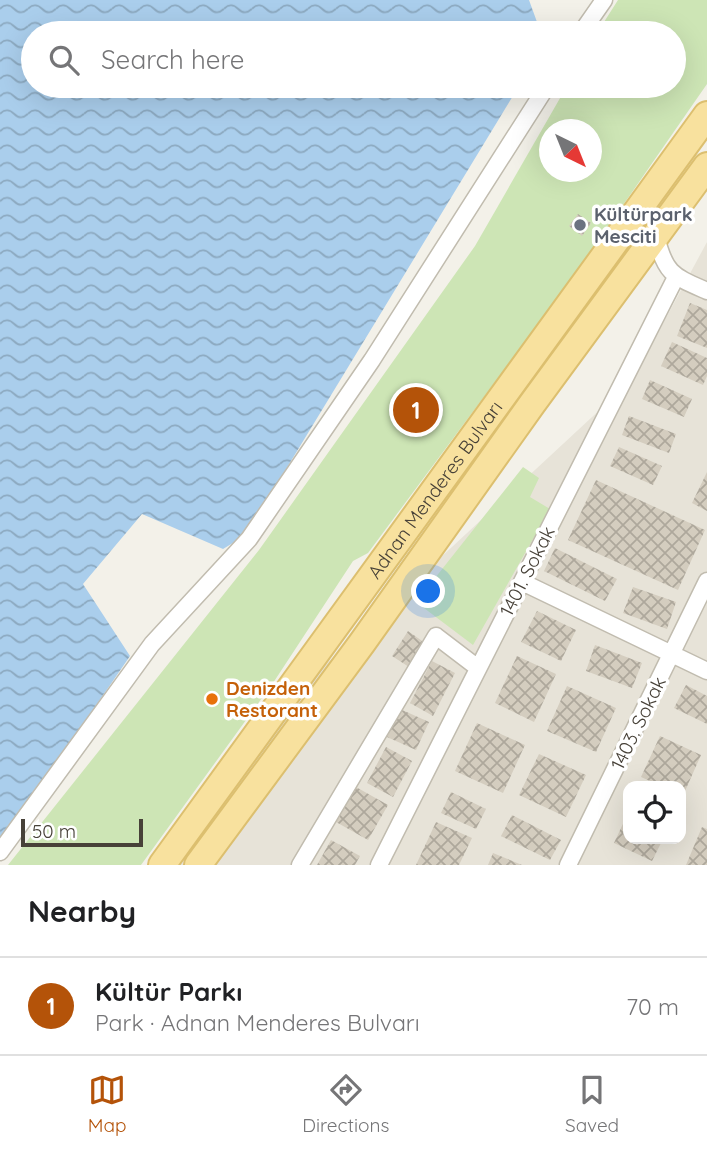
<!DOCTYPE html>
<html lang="en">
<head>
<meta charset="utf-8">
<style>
	:root { --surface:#fff; --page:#f2f2f2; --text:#202124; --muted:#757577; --line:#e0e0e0; --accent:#b45309 }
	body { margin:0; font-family:Quicksand,sans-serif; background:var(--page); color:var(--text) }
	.controls { position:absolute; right:21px; bottom:21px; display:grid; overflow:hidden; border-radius:14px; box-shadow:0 7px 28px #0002 }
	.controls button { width:63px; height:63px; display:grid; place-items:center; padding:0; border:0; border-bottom:2px solid var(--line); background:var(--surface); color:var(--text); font:35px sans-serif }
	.compass { position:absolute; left:539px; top:119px; width:63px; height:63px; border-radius:50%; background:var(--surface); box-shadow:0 7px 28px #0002; rotate:137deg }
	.scale { position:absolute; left:21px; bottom:18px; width:122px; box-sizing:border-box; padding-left:7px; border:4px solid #474138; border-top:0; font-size:19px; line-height:24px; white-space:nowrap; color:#474138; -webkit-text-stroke:5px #fff; paint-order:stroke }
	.you { position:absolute; left:429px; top:592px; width:24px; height:24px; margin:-18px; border:5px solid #fff; border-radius:50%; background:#1a73e8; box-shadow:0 0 0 10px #1a73e833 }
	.badge { display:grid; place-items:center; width:46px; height:46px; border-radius:50%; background:var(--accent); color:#fff; font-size:23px; font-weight:700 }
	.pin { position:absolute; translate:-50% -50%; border:4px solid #fff; box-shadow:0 2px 7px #0006 }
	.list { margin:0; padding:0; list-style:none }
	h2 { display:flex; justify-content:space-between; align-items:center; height:91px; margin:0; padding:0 28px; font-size:30px }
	h2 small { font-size:23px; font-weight:400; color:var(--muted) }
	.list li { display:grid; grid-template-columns:46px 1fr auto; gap:21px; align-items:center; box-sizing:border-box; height:98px; padding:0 28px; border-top:2px solid var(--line) }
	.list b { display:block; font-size:26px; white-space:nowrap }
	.list p { margin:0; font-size:23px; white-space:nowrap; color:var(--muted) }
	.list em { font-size:23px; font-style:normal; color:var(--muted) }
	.icon { flex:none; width:38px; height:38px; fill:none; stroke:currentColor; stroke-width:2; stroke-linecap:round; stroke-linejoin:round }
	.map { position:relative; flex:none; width:707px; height:865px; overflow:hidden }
	.search { position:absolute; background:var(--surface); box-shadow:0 7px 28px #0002; left:21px; right:21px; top:21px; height:77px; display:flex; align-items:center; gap:18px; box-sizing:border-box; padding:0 24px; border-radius:38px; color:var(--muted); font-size:26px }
	.sheet { height:189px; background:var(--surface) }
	nav { display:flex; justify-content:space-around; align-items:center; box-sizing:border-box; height:98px; border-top:2px solid var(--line); background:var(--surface); font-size:19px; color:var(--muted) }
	nav a { display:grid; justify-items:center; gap:4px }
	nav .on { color:var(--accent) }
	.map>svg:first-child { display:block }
	.residential { fill:#e7e3d8; fill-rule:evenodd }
	.green { fill:#cde5b5; fill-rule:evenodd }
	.water { fill:url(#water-waves) }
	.building { fill:url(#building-cross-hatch) }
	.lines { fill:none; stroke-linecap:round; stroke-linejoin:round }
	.street-casing { stroke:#c1bcaf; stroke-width:19 }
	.primary-casing { stroke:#dcbf6f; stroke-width:30 }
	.street { stroke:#fff; stroke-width:16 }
	.primary { stroke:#f8e19e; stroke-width:26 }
	.worship-dot { fill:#6b7280; stroke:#fff; stroke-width:2.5 }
	.food-dot { fill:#e8710a; stroke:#fff; stroke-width:2.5 }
	.labels { text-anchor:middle; stroke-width:7; stroke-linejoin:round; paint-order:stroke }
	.worship-label { font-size:19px; font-weight:bold; fill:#5b616d; stroke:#fff; text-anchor:start }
	.street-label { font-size:19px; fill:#474138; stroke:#fff }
	.food-label { font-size:19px; font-weight:bold; fill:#c56008; stroke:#fff; text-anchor:start }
</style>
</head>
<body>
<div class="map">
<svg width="707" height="865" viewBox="0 0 707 865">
	<defs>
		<pattern id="water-waves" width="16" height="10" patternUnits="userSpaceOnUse" patternTransform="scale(1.75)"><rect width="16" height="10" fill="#aaceec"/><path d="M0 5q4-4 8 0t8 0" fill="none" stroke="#8ca9c0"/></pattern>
		<pattern id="building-cross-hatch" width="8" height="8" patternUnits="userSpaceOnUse" patternTransform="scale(1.75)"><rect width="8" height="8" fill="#d4cdbf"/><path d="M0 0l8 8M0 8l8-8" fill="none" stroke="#aea89c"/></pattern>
	</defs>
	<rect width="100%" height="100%" fill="#f3f1e9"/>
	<path class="residential" d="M707,242v623h-542l121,-164 347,-322zM628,786h53v53h-53z"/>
	<path class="green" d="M618,0h89v84l-129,186 -210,283 -15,8 -78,119 -134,185h-133l251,-315 216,-304 92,-160h107v-53h-77zM550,130h42v42h-42z
		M523,467l16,11 -9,19 20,12 -77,136 -57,-43z"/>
	<path class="water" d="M0,0h529l12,33h-508v53h486l-273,449 -23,14 -81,-35 -59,70 47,72 -72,105 -58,78z"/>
	<path class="building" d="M578,214l13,9 -9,13 -13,-10z
		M690,303l17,7v38l-30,-12z
		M672,342l35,16v18l-4,9 -42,-19z
		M650,380l42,19 -8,18 -42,-18z
		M629,416l47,18 -7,19 -47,-18z
		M619,447l43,19 -9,19 -43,-19z
		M707,472v39l-15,-8z
		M596,480l109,50 -27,60 -110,-50z
		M555,548l62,31 -12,22 -61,-30z
		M633,587l43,15 -9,27 -44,-16z
		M537,611l39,19 -15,31 -40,-19z
		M408,631l17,12 -16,24 -17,-11z
		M595,645l47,18 -10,25 -46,-17z
		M517,656l39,18 -22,48 -39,-19z
		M432,661l23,12 -22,43 -23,-13z
		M686,685l21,11v28l-33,-16z
		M567,686l49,22 -20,44 -49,-21z
		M400,709l29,13 -13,28 -29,-13z
		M477,723l48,22 -22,48 -48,-22z
		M660,736l41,19 -20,45v-14h-20l-20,-9z
		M386,747l26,14 -19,36 -26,-14z
		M539,754l47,21 -20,42 -47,-22z
		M356,787l32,18 -20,35 -32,-18z
		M451,792l35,17 -10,20 -35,-16z
		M628,813v26h35l-11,22 -38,-18z
		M512,815l49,25 -11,20 -49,-24z
		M436,822l36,16 -13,27h-43z
		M702,827l5,2v36h-21z
		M331,840l29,16 -5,9h-38z
		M493,853l29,12h-34z"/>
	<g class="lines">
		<defs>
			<path id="street" d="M581,33l23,-33
				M656,236c9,38 17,40 51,55
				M522,582l185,89
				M0,852l152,-208 97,-105 123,-179 175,-274
				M300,865l136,-229 42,32
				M379,865l297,-588
				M568,865l139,-284"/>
			<g id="primary">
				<path id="s1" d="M162,865l545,-750"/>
				<path d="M198,865l164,-222 170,-239 175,-238"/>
			</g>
		</defs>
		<use href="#street" class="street-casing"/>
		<use href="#primary" class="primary-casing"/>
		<use href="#street" class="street"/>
		<use href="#primary" class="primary"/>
	</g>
	<circle class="worship-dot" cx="580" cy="225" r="7"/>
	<circle class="food-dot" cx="212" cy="699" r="7"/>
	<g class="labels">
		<g class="worship-label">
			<text x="594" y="221">Kültürpark<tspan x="594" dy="22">Mesciti</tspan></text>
		</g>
		<g class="street-label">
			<text dy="7" stroke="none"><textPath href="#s1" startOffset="464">Adnan Menderes Bulvarı</textPath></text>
			<text transform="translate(527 571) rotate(-63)" y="7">1401. Sokak</text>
			<text transform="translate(638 723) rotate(-64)" y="7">1403. Sokak</text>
		</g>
		<g class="food-label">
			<text x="226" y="695">Denizden<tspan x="226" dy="22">Restorant</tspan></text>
		</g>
	</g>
</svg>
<div class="controls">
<button><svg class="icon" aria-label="locate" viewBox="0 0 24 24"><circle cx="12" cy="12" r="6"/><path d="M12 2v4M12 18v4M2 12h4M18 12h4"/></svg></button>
</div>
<svg class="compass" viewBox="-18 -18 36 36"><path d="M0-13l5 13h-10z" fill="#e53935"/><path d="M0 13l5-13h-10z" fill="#757577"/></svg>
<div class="scale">50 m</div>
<div class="you"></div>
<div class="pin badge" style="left:416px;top:410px">1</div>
<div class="search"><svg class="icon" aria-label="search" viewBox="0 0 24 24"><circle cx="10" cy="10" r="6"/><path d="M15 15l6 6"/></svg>Search here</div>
</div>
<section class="sheet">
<h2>Nearby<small></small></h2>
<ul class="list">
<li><span class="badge">1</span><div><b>Kültür Parkı</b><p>Park · Adnan Menderes Bulvarı</p></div><em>70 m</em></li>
</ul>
</section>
<nav>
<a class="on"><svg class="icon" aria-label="map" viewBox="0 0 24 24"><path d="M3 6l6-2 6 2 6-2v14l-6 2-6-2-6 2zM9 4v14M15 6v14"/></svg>Map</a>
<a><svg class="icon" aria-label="directions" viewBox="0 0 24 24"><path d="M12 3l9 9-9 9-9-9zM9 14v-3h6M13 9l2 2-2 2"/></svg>Directions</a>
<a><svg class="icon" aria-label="saved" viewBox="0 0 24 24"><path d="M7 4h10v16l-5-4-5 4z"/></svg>Saved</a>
</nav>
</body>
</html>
